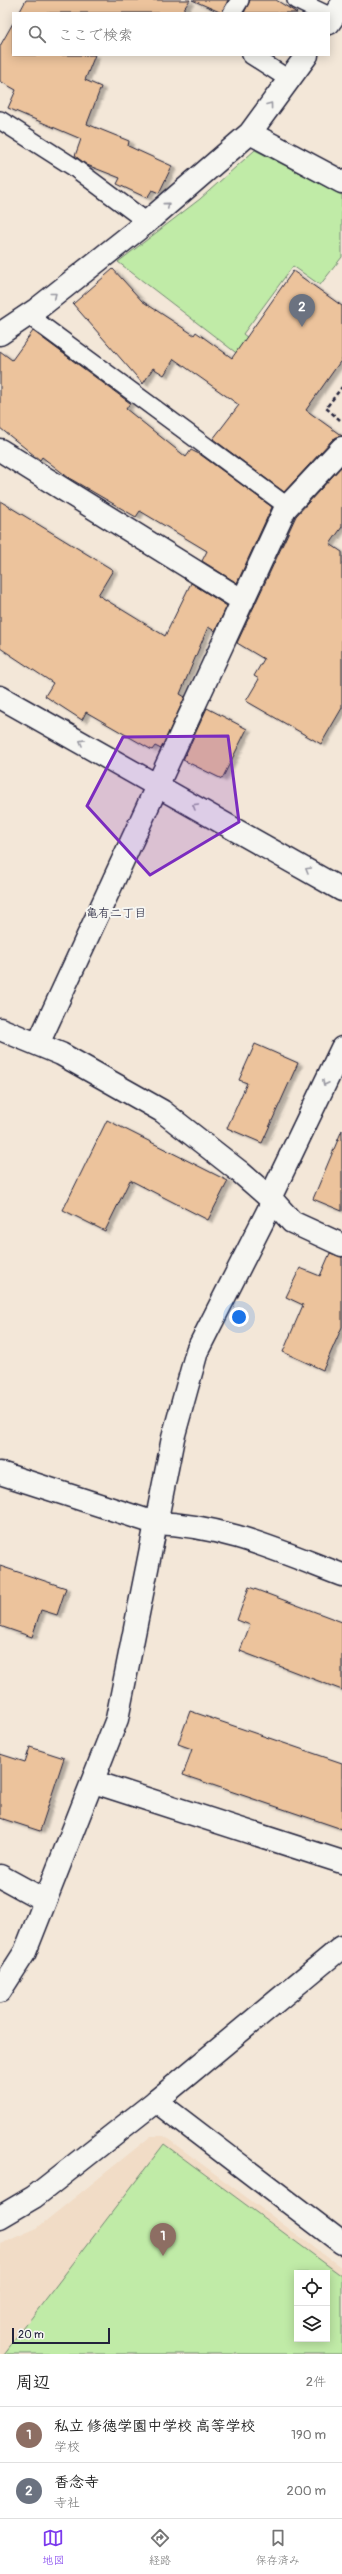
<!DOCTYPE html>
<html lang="ja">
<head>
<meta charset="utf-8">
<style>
	:root { --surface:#fff; --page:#f6f6f6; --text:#222; --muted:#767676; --line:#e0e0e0; --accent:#7c3aed }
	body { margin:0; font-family:Pangolin,"Klee One",sans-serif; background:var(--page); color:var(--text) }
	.controls { position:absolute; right:12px; bottom:12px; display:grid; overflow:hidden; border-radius:0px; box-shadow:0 2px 10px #0003 }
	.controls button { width:36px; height:36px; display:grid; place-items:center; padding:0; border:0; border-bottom:1px solid var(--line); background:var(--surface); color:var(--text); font:20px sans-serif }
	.scale { position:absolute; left:12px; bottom:10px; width:98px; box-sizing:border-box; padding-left:4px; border:2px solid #22223b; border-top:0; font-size:11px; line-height:14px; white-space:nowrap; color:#22223b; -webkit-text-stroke:3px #f6f6f2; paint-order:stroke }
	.you { position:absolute; left:239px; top:1317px; width:14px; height:14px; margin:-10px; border:3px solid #fff; border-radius:50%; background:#1a73e8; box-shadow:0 0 0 6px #1a73e833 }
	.badge { display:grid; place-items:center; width:26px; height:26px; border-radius:50%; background:var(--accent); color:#fff; font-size:13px; font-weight:700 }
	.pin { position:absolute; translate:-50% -33px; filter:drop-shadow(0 1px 2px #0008) }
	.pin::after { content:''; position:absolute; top:21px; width:14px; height:12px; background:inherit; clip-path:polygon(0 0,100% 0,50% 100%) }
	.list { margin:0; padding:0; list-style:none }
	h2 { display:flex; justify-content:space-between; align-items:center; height:52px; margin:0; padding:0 16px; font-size:17px }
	h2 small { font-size:13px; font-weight:400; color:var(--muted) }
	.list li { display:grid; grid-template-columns:26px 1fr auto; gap:12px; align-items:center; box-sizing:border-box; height:56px; padding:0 16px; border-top:1px solid var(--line) }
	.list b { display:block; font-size:15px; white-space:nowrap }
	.list p { margin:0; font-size:13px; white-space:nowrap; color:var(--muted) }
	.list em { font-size:13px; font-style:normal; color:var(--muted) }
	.icon { flex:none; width:22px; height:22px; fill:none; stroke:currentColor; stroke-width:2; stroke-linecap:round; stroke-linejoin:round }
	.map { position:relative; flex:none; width:342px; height:2354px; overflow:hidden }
	.search { position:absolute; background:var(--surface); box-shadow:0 2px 10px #0003; left:12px; right:12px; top:12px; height:44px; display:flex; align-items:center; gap:10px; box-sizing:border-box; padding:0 14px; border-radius:0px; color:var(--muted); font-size:15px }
	.sheet { height:164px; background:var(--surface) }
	nav { display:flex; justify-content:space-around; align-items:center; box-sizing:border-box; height:56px; border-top:1px solid var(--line); background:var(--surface); font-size:11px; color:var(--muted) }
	nav a { display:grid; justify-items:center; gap:2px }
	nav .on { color:var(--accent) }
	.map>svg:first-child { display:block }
	.built { fill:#f1dcc6; fill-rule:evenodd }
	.green { fill:#c0eba7; stroke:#718671; fill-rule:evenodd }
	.building { fill:#ecc39c; stroke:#22223b; filter:url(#shadow) }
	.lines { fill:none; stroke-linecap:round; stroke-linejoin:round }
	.service-casing { stroke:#22223b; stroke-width:20 }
	.minor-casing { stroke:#22223b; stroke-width:25 }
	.tertiary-casing { stroke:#22223b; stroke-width:25 }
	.path { stroke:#22223b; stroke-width:2.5; stroke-dasharray:4 3; stroke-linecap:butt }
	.service { stroke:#f6f6f2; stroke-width:17 }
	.minor { stroke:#f6f6f2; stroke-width:22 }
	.tertiary { stroke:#f6f6f2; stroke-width:22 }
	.oneway { stroke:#9797a0 }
	.marked { fill:#7b2cbf; fill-opacity:0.2; stroke:#7b2cbf; stroke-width:3; stroke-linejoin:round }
	.labels { text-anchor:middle; stroke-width:4; stroke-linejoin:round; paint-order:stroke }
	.neighbourhood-label { font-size:12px; fill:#22223b; stroke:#f6f6f2 }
</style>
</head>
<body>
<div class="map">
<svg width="342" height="2354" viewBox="0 0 342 2354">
	<defs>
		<filter id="shadow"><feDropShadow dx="4.5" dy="2.5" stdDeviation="1" flood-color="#0004"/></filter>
	</defs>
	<rect width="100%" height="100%" fill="#f3e7d8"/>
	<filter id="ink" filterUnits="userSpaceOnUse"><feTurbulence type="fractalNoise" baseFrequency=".025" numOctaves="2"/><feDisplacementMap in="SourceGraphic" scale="8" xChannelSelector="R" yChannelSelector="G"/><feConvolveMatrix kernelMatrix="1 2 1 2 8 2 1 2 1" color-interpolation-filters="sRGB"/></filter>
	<g filter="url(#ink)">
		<path class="built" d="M151,2136h13l178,132v86h-342v-110l37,-16zM297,2273h30v66h-30z"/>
		<path class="green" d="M255,150l87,45v62l-22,28 -27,-19 -50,68 30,24 -12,14 -143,-110 82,-63z
			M164,2144l178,132v78h-338zM297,2273h30v66h-30z"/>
		<path class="building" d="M26,0h164l-9,13h-162z
			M192,0h36l-6,13z
			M250,0h26l21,13h-53z
			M13,23v32h82l-10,25 16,7 -14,37 42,17 -1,5 44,20 -13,27 -7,-3 -5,8 -30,-14 3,-6 -33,-13 -12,-9 6,-17 -73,-31 8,-18 -16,-9v-35z
			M113,269l29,32 52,34 2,-3 36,26 61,-87 49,35v53l-36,51 36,26 -9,3 -49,53 -71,-53 26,-34 -65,-46 -10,16 -11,-7 -10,16 -70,-80z
			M33,331l97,72 -4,6 60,48 5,-7 10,5 71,52 -35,76 -35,-22 5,-10 -67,-40 -4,6 -67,-39 -27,-21 -2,3 -40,-32v-77l12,9z
			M342,466v61l-12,17 12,8v156l-21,36 -75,-43 13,-22 -5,-3 10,-17 -27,-16 59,-127z
			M0,501l113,69 -15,25 67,41 26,-53 36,23 -12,25 -7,-4 -28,67 5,3 -24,52 -6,-3 -3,4 -66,-38 -4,8 -37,-24 8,-13 -53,-35z
			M207,708l40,21 -25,50 -39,-19z
			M255,1044l43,19 -36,80 -35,-15 20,-45 -8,-3z
			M107,1120l121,61 -20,39 -78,-40 -25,51 -42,-21z
			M342,1130v81l-29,-12z
			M330,1253l12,4v70l-19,43 -40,-18 20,-47 -17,-8 14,-29 20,8z
			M0,1566l66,22 -9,27 -16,-5 -9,27 -32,-11z
			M249,1587l93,35v68l-102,-39 10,-26 -13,-5z
			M190,1711l152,52v66l-159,-54 9,-26 -14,-5z
			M30,1747l34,11 -24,73 -40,-13v-64l25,8z"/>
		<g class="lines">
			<defs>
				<path id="service" d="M296,0l27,13
					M232,13l8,-13
					M251,55l39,25
					M0,120l72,46 75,56
					M28,315l259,191"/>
				<path id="minor" d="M329,23l13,-19
					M250,133l92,49
					M0,334l37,-25 110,-87 103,-89 57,-78
					M0,450l243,151
					M0,697l342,193
					M0,1029l61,25 101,57 78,61 33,29 19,21 50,23
					M38,1044l247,-535 57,-61
					M270,1198l72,-150
					M0,1473l155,50c68,2 124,28 187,52
					M94,1782l248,80
					M0,1876l44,24
					M156,2101l186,142"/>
				<path id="tertiary" d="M0,1991l25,-39 92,-233 56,-281 24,-87 76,-150
					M0,2217l34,-20 122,-96 186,-154"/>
			</defs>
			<use href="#service" class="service-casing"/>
			<use href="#minor" class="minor-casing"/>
			<use href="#tertiary" class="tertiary-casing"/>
			<path class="path" d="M340,420l-14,-12 16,-21"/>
			<use href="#service" class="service"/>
			<use href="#minor" class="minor"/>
			<use href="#tertiary" class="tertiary"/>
		</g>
		<defs><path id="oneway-chevron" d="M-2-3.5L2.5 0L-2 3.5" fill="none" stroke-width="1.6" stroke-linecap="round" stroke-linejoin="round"/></defs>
		<g class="oneway">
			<use href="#oneway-chevron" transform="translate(270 105) rotate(-53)"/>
			<use href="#oneway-chevron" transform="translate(167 205) rotate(-40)"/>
			<use href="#oneway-chevron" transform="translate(54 295) rotate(-39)"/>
			<use href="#oneway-chevron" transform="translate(82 742) rotate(-151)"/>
			<use href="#oneway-chevron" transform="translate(195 806) rotate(-150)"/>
			<use href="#oneway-chevron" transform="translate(308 870) rotate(-150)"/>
			<use href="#oneway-chevron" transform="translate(325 1083) rotate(116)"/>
		</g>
	</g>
	<path class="marked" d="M228,736l11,86 -89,53 -63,-69 36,-69z"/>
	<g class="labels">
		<g class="neighbourhood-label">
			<text x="116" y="917">亀有二丁目</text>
		</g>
	</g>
</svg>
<div class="controls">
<button><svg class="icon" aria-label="locate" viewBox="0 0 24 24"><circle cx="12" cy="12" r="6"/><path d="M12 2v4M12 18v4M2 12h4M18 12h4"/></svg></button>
<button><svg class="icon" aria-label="layers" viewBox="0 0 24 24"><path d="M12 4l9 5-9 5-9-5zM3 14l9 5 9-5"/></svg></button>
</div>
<div class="scale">20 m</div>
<div class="you"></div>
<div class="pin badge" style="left:163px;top:2256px;background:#8d6e63">1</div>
<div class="pin badge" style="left:302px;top:327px;background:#6b7280">2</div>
<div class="search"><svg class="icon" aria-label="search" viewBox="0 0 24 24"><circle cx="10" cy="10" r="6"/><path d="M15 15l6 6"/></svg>ここで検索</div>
</div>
<section class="sheet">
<h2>周辺<small>2件</small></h2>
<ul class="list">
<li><span class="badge" style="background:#8d6e63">1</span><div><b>私立 修徳学園中学校 高等学校</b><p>学校</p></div><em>190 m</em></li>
<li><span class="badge" style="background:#6b7280">2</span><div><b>香念寺</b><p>寺社</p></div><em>200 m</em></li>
</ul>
</section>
<nav>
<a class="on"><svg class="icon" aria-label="map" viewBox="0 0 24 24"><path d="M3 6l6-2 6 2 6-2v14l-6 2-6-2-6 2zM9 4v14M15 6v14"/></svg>地図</a>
<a><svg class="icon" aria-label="directions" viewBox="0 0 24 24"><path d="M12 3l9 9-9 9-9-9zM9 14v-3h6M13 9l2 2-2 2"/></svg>経路</a>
<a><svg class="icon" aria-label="saved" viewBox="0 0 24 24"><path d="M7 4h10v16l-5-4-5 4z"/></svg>保存済み</a>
</nav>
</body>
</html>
